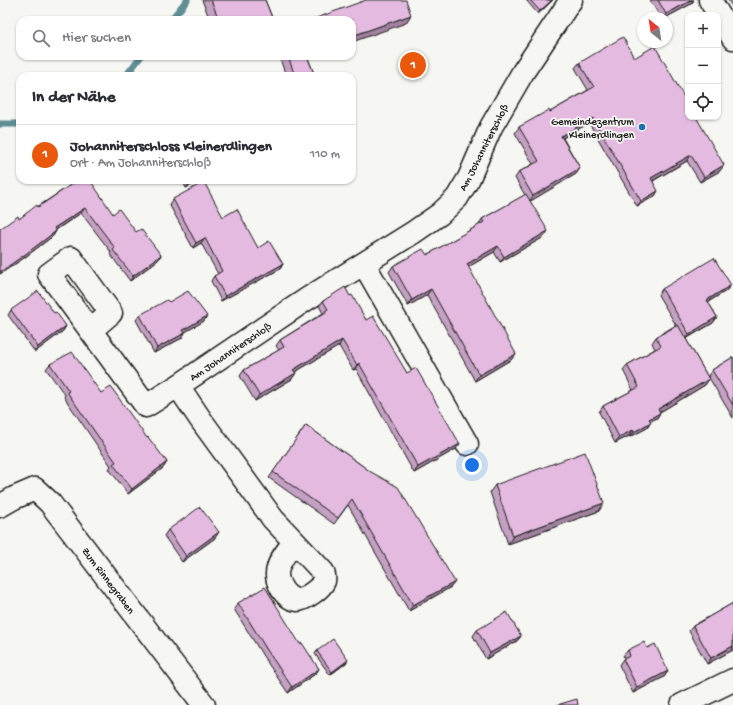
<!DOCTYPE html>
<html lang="de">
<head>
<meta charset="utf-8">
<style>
	:root { --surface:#fff; --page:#f2f2f3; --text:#2b2b33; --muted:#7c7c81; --line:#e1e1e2; --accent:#ea580c }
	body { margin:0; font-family:"Gochi Hand",sans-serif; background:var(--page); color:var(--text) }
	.controls { position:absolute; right:12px; top:12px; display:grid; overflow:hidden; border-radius:8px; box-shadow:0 1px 3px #0004 }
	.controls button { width:36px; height:36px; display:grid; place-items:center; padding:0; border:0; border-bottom:1px solid var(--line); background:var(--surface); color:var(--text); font:20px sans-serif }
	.compass { position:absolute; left:637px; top:12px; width:36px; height:36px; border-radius:50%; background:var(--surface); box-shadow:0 1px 3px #0004; rotate:330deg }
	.you { position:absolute; left:472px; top:465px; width:14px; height:14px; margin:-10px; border:3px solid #fff; border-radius:50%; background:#1a73e8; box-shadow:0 0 0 6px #1a73e833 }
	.badge { display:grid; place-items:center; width:26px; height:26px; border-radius:50%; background:var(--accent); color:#fff; font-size:13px; font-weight:700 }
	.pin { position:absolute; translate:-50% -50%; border:2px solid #fff; box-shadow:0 1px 4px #0006 }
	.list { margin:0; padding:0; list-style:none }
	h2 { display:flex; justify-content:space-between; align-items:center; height:52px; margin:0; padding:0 16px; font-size:17px }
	h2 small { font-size:13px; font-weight:400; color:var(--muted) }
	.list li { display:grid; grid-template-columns:26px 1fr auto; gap:12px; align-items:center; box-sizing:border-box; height:60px; padding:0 16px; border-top:1px solid var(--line) }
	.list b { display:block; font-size:15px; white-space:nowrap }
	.list p { margin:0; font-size:13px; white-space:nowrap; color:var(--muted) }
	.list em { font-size:13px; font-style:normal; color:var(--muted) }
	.icon { flex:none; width:22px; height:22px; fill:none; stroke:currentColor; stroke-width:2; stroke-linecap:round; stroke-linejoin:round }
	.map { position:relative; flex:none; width:733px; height:705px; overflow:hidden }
	.search { position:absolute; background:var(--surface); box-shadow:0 1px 3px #0004; left:16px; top:16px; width:340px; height:44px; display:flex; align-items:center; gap:10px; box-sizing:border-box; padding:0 14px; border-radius:12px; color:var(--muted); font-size:15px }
	.panel { position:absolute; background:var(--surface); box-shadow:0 1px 3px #0004; left:16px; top:72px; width:340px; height:112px; border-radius:12px }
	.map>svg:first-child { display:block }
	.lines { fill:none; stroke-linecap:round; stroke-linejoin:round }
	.stream { stroke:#5e8e95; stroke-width:7 }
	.minor-casing { stroke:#1c1c1c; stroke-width:25 }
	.minor { stroke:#f6f6f2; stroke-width:22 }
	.wall { fill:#c4a0c2; stroke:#1c1c1c }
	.shaded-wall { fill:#a0829e; stroke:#1c1c1c }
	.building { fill:#e4bae1; stroke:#1c1c1c }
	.poi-dot { fill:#1f6fb2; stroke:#f6f6f2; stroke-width:1.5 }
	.labels { text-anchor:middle; stroke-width:3.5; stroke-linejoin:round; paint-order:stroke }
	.poi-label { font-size:11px; fill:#1c1c1c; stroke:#f6f6f2; text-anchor:end }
	.street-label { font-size:11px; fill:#1c1c1c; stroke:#f6f6f2 }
</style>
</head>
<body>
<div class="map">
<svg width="733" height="705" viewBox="0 0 733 705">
	<rect width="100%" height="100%" fill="#f6f6f2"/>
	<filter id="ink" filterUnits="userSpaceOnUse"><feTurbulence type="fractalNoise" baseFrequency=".025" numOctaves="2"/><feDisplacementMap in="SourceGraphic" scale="8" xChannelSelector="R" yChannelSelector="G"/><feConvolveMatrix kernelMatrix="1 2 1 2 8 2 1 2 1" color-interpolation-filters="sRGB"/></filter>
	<g filter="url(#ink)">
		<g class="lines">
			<path class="stream" d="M171,20l16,-20
				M126,76l15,-20
				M0,124h20"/>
			<defs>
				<path id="minor" d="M710,0l23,38
					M364,264l103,180
					M91,330l20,-17 -40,-55 -22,16 97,132 32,-20 129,-87 107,-67 26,-18 17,-16 12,-20 22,-51 32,-55 48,-72
					M178,386l23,34 72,99 50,53c1,3 2,5 1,9 -3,7 -19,19 -27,19 -13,-2 -23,-20 -19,-32 2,-9 10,-18 16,-26
					M0,506l14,-8 21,-9 15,14 154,202
					M682,705l51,-25"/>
			</defs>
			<use href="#minor" class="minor-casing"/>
			<use href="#minor" class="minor"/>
		</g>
		<path class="wall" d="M202,0h63l8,20h-63z
			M526,0h27l-15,14z
			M650,0h44l-3,4 -26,14h-4z
			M728,0h5v8z
			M279,56h35l-6,2 7,18h-29z
			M634,58l86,113 -20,11 -13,-21 -34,20 2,15 -18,10 -48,-83 -26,15 17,30 -4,6 -46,27 14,36 -44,25 -6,-10 -26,15 44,92 -37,22 -48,-86 -19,11 -19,-34 4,-6 34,-11 52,-30 3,-6 43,-24 -10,-17 4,-6 14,-8 -18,-31 4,-6 31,-15 38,-22 -13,-22 4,-5z
			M78,180l35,34 23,18 25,23 -3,5 -28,21 -20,-27 1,-2 -30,-39 -25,17v1l-3,5 -29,22 -24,16v-45l19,-10z
			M182,180h19l-15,8z
			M173,199l50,18 35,31 25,16 -3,5 -59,32 -10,-20 3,-5 4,-2 -17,-31 -8,5 -24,-44z
			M731,285l-5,6 -18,11 9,15 -4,6 -27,16 23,40 -4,6 -45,27 -3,6 -7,3 1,1 -4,6 -17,9 -1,-1 -14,7 -16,-31 4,-6 30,-16 -10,-20 4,-5 28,-16 -3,-6 4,-6 20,-12 -18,-30 4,-6z
			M350,296l16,24 41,53 49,76 -42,24 -58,-104 -3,1 -14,-24 -44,26 -3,7 -37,22 -15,-25 4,-6 35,-20 -3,-4 4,-6 43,-27 -4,-7 4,-5z
			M169,302l35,19 -19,11 -3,6 -28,15 -18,-33 4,-5z
			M11,310l43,3 12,13 -3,5 -28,21 -27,-37z
			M733,357v61l-25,-42 4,-6z
			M50,364l51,29 46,45 20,24 -4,6 -35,26 -19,-25 2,-3 -47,-69 1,-2 -19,-26z
			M306,425l65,47 80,115 -42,24 -61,-106 -14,19 -65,-46z
			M495,485l104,26 -91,33 -18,-52z
			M168,530l47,8 -33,24 -18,-26z
			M238,603l62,41 19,25 -4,5 -27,19 -25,-37 -29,-47z
			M733,603v47l-26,14 -18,-33 4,-5z
			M477,630l44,6 -4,5 -31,18 -13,-23z
			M647,648l21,23 -4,6 -31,16 -14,-28 4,-6h2l-2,-3 5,-6z
			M317,651l29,12 -16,12 -15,-21z"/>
		<path class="shaded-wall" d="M552,0h1l-15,14 2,-3z
			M692,0h2l-3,4 -26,14h-2l3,-4z
			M411,15l-5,8 -54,19v-6z
			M304,56h10l-14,5z
			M593,118l-4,5 -32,18 4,-5z
			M691,155l-4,6 -40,23 4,-6z
			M724,165l-4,6 -20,11 4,-5z
			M580,168l-4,6 -47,28 4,-6z
			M195,180h6l-15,8 4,-5z
			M658,191l-3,5 -18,10 4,-5z
			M85,208l-4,5 -30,20 3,-5z
			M56,231l-3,5 -29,22 -24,16v-2z
			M548,231l-4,6 -44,25 4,-5z
			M205,238l-4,5 -8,5 3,-5z
			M498,246l-4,6 -31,18 4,-6z
			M161,255l-3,5 -28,21 3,-5z
			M283,264l-3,5 -59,32 4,-5z
			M731,285l-5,6 -23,14 4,-5z
			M431,289l-4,6 -19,11 4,-6z
			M207,316l-3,5 -24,14 3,-5z
			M717,317l-4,6 -28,16 4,-5z
			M66,326l-3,5 -28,21 3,-5z
			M185,333l-3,5 -28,15 3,-5z
			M342,340l-3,6 -49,29 3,-5z
			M516,354l-4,5 -37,22 4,-6z
			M359,363l-3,6 -3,1 4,-5z
			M296,373l-4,6 -37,22 4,-6z
			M709,379l-4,6 -50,30 3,-6z
			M660,413l-3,5 -12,6 4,-5z
			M651,422l-4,6 -17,9 4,-5z
			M633,430l-4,6 -14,7 4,-6z
			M460,444l-4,5 -42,24 4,-6z
			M167,462l-4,6 -35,26 4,-5z
			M604,503l-5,8 -91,33 5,-8z
			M219,532l-4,6 -33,24 4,-6z
			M455,582l-4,5 -42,24 4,-6z
			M521,636l-4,5 -31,18 4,-6z
			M733,646v4l-26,14 4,-6z
			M348,660l-2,3 -16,12 2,-3z
			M319,669l-4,5 -27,19 4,-6z
			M668,671l-4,6 -31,16 4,-6z"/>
		<path class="building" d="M211,0h54l8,20h-54z
			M366,0h40l5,15 -59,21v-16h-41z
			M530,0h22l-12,11z
			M658,0h34l-26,14z
			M623,37l11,21 21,-12 33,58v13h8l28,48 -20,12 -13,-22 -40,23 7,13 -17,10 -48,-83 -32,18 19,32 -47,28 -14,-24 20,-11 -20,-34 30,-17 1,2 44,-25 -15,-24z
			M288,56h19l8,20h-20z
			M78,180h12l23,34 6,-5 17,23 5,-3 20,26 -28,21 -20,-26 2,-2 -30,-40 -31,20 2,3 -29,22 -27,19v-43l18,-13 1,3 18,-14 1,2z
			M188,180h7l-5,3z
			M204,182l19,35 14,-8 21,39 11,-7 14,23 -58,32 -11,-20 8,-5 -17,-33 -9,5 -23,-44z
			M526,194l22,37 -44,26 -6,-11 -31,18 49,90 -37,21 -48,-86 -19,11 -19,-34 30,-17 4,6 57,-33 -2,-3z
			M714,258l17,27 -24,15 10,17 -28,17 -27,-45z
			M345,287l5,9 2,-1 14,25 7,-4 34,57 9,-5 44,76 -42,23 -59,-104 -2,2 -15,-25 -49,30 3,3 -37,22 -15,-25 40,-23 -4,-7 46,-28 -1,-1 3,-2 -5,-8z
			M38,291l16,22 2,-1 10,14 -28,21 -27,-37z
			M188,291l19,25 -24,14 2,3 -28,15 -17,-33 27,-15 2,2z
			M678,325l31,54 -51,30 2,4 -11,6 2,3 -17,10 -1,-2 -14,7 -16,-31 36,-19 -12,-22 34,-19 -5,-9z
			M72,352l29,41 10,-6 36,51 1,-1 19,25 -35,27 -19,-25 3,-2 -49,-70 2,-1 -19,-27z
			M733,357v48l-21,-35z
			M306,425l65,47 27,15 57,95 -42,23 -61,-106 -14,19 -65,-46z
			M585,452l19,51 -91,33 -18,-51z
			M200,507l19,25 -33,24 -18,-26z
			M265,587l35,57 2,-1 17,26 -27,18 -25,-37 -29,-47z
			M733,603v43l-22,12 -18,-32z
			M507,612l14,24 -31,17 -13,-23z
			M333,639l15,21 -16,12 -15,-21z
			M644,642l3,6 8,-4 13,27 -31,16 -14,-28 7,-3 -2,-6z
			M577,699l1,6h-21z"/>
	</g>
	<circle class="poi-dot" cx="642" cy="127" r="4"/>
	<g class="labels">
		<g class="poi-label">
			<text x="634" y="125">Gemeindezentrum<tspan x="634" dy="13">Kleinerdlingen</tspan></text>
		</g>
		<g class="street-label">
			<text transform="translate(483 147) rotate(-63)" y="4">Am Johanniterschloß</text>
			<text transform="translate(230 351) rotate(-34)" y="4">Am Johanniterschloß</text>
			<text transform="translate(109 580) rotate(53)" y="4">Zum Rinnegraben</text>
		</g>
	</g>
</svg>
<div class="controls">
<button>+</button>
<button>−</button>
<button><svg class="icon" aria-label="locate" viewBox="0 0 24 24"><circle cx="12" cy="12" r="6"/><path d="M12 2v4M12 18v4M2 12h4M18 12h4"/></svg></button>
</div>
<svg class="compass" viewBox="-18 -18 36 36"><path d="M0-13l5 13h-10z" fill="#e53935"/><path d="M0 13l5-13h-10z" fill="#7c7c81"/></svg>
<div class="you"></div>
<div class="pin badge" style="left:413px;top:65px">1</div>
<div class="search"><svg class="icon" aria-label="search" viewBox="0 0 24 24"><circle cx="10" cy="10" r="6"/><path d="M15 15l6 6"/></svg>Hier suchen</div>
<section class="panel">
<h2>In der Nähe<small></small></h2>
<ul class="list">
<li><span class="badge">1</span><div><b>Johanniterschloss Kleinerdlingen</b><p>Ort · Am Johanniterschloß</p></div><em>110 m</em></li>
</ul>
</section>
</div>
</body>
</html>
